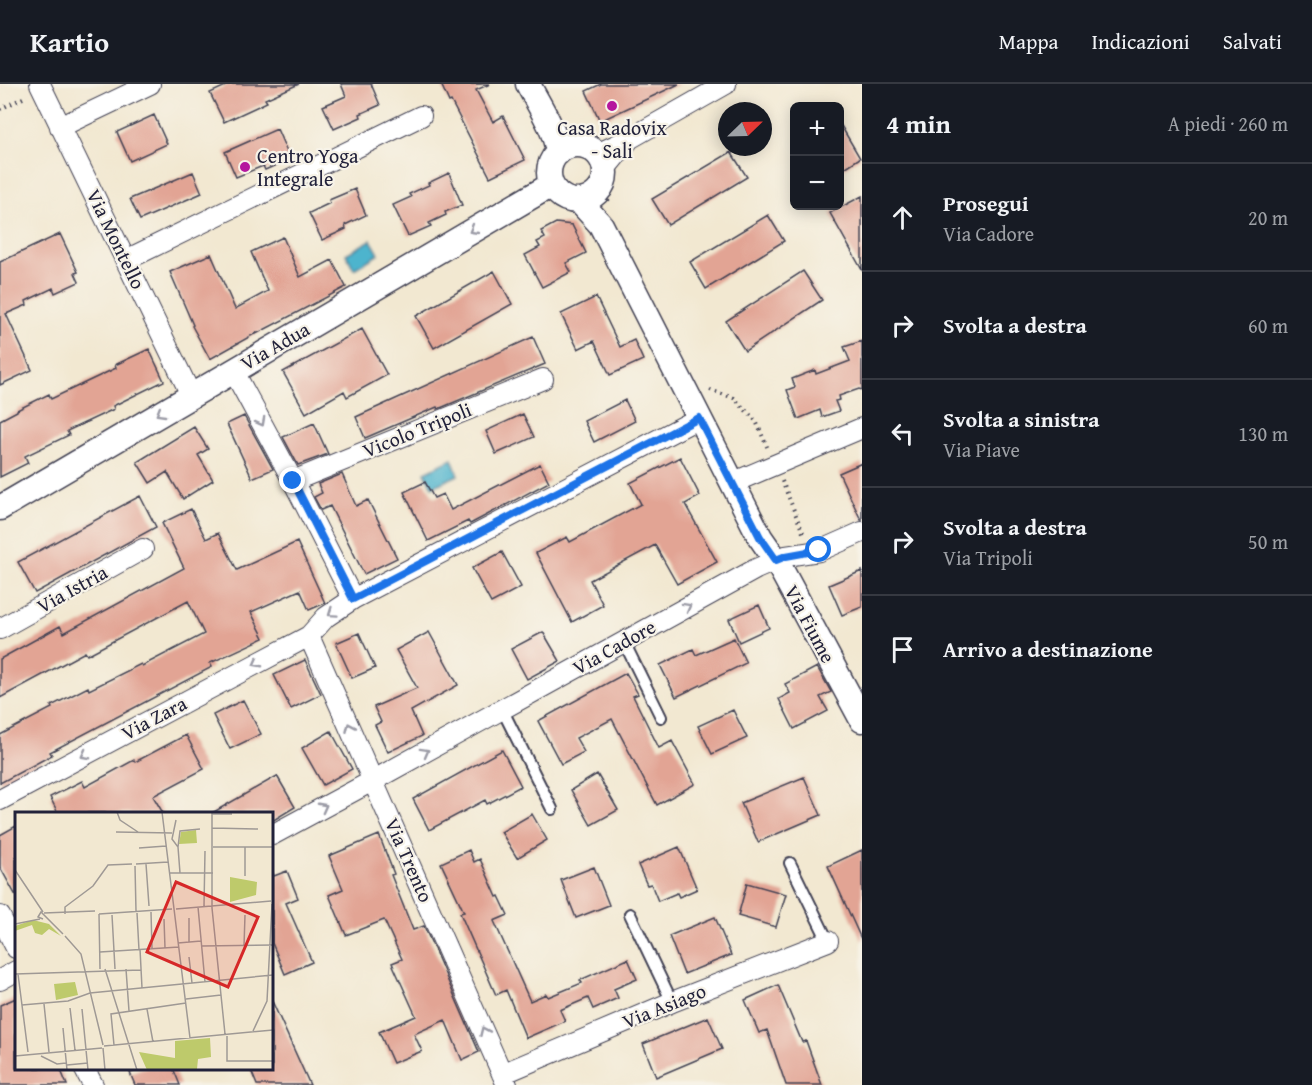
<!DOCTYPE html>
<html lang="it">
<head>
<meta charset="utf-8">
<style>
	:root { --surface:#171b24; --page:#20242c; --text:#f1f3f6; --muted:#9ea1a6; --line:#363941 }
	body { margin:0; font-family:"Gentium Book Plus",serif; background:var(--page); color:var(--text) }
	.controls { position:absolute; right:18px; top:18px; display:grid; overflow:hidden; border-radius:9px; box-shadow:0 3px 15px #0003 }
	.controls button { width:54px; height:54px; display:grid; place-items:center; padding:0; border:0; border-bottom:2px solid var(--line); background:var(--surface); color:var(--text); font:30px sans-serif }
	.compass { position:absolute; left:718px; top:18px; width:54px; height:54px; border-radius:50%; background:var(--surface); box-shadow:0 3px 15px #0003; rotate:67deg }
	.stop { position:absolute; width:18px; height:18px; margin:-14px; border:4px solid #1a73e8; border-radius:50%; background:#fff }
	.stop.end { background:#1a73e8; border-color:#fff; box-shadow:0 2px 6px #0008 }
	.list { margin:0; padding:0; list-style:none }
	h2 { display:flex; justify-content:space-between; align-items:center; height:78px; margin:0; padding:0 24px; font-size:26px }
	h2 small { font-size:20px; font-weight:400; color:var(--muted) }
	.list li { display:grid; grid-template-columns:39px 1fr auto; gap:18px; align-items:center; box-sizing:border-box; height:108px; padding:0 24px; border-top:2px solid var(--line) }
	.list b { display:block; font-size:22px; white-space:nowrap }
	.list p { margin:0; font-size:20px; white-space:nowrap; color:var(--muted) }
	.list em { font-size:20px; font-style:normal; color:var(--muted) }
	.icon { flex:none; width:33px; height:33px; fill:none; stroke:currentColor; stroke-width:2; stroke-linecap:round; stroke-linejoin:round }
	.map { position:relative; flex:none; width:862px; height:1001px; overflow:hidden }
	header { display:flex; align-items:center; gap:36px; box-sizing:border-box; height:84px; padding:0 30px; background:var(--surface); border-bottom:2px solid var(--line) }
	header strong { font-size:28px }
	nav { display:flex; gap:33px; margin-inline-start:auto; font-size:21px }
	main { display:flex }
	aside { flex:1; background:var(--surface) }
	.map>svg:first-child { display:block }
	.water { fill:#4eb4cd; stroke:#386b84; stroke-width:1.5 }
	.building { fill:#e2a494 }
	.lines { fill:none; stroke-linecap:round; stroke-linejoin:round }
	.service-casing { stroke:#414052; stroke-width:14 }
	.minor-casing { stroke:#414052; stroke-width:22 }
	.tertiary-casing { stroke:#414052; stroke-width:27 }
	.path { stroke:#414052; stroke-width:4; stroke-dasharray:1.5 4.5; stroke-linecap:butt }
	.service { stroke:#fff; stroke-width:10 }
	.minor { stroke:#fff; stroke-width:20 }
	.tertiary { stroke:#fff; stroke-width:24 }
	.oneway { stroke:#9c9ca7 }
	.route { stroke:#1a73e8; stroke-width:8 }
	.poi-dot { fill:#b5179e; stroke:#f7f3e8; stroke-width:2 }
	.labels { text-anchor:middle; stroke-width:4.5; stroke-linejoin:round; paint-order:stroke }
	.poi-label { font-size:20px; fill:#22223b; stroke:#f7f3e8 }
	.street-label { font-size:20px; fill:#22223b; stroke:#f7f3e8 }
	.inset-road { fill:none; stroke:#9f9995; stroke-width:1.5 }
	.view { fill:#d62828; fill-opacity:0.15; stroke:#d62828; stroke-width:3 }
	.inset-edge { fill:none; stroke:#22223b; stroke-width:3 }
</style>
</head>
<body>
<header>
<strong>Kartio</strong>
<nav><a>Mappa</a><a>Indicazioni</a><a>Salvati</a></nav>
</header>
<main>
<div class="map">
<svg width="862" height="1001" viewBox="0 0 862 1001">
	<rect width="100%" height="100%" fill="#f7f3e8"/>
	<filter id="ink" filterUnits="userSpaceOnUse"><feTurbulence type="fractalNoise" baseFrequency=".0167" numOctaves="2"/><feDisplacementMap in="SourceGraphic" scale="12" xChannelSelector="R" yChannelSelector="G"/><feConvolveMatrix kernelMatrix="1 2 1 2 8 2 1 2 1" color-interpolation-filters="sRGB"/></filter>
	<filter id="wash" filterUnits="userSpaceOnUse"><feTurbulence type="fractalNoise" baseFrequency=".008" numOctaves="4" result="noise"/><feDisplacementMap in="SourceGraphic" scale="24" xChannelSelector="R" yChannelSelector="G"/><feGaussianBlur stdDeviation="1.35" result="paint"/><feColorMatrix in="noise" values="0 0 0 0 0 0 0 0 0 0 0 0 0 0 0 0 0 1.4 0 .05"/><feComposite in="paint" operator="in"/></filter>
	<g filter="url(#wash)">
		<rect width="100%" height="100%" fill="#f2e8d1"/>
		<path class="water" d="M371,156l8,14 -25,15 -8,-15z
			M452,375l6,16 -26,12 -7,-15z"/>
		<g id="blocks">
			<path class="building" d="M230,0h69l-34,15 2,3 -43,20 -14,-29z
				M341,0h30l9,21 -20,9 1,3 -27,12 -11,-23 23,-10z
				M441,0h49l-14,6 17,32 10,-6 22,44 -35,17 -39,-76 -2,1z
				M601,0h78l-79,37 -14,-30z
				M154,31l13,29 -37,17 -13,-29z
				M840,40l20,34 -20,13z
				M277,45l13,30 -25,11 -2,-4 -27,11 -11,-25z
				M731,68l16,25 -79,48 -16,-26z
				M193,88l9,21 -62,27 -10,-21z
				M449,89l13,32 -17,7 1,3 -17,8 2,3 -23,10 -15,-31 18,-8 -2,-3 20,-9 -1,-2z
				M355,105l11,26 -21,10 1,4 -24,11 -13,-27 21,-10 -1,-3z
				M862,112v74l-32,-57z
				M768,131l16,26 -78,48 -16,-27z
				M556,139l16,2 14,28 -20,10 5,9 -29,15 -17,-32 15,-8 -3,-5 8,-4 -4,-7z
				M60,150l18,38 -3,1 4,9 -24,11 -2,-5 -27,13 1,4 -21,9 26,56 -32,15v-123z
				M283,153l17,40 32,-17 14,27 -90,47v-1l-46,26 -18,-33 1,-1 -23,-53 41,-18 24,55 33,-18 -17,-39z
				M494,187l18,33 -78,44 -18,-32z
				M803,187l19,29 -77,51 -19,-30z
				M596,213l24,50 14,-7 9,20 -33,15 -16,-34 -16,8 -17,-35z
				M362,245l25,46 -40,22 -3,-6 -38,22 -23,-41z
				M533,253l12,27 -107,45 -1,-2 -72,31 -9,-21z
				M862,257v49l-3,-1 -20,7 1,4 -5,1 4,10 -17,6 -2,-7 -22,9 -11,-29 8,-3 -3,-8 23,-9 1,4 34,-13 -6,-14z
				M149,265l15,32 -51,25 1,3 -47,22 2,4 -44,21 3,7 -28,14v-57l17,-9v-1l32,-16 2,5 65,-31 -1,-3z
				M625,316l10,21 -41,21 -10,-21z
				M523,330l11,23 -38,17 -10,-23z
				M244,332l29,53 -21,9 -25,-54z
				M314,339l14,31 -30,11 -15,-28z
				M194,343l14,22 -10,6 15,25 -30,19 -16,-27 -17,11 -13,-21z
				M680,373l20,39 -15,8 32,58 -40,22 -22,-39 -65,35 13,25 -31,17 -36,-69 31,-16 3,5 71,-38 -11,-21z
				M862,379v57h-1l-22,-47z
				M540,380l9,18 -79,42 -2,-3 -40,20 -24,-49 21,-10 9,16 9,-4 8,16z
				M342,390l14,32 12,-6 29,58 -33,16 -34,-68 -9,4 -7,-13 8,-4 -4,-9z
				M140,412l16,31 -121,66 -17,-31z
				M191,425l15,30 12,-6 19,37 60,-28 28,61 -16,7 -9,-20 -49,22 13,26 -54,25 2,4 -162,85 2,3 -52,28v-48l52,-27 -1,-2 37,-19 1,3 52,-26 1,2 62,-32 -16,-33 -101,54 -2,-3 -85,46v-39l60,-33 4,7 120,-65 -22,-45z
				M502,468l19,35 -30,16 -19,-35z
				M862,487v36l-20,8 -13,-30z
				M759,521l10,23 -30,14 -10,-23z
				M429,548l29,53 -47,26 11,25 -34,16 -13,-27 6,-3 -7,-15 43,-19 -21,-38z
				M543,548l17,29 -33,18 -16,-30z
				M359,549l16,35 -23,10 -16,-35z
				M734,554l12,25 -70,34 -16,-32 33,-16 3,6z
				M305,576l16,34 -30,15 -17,-34z
				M817,583l14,25 -11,5 8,14 -34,18 -15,-30 11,-6 -5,-9z
				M626,589l12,21 -5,2 26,52 13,-7 23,43 -38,21 -45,-86 -36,19 8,14 -23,12 -23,-43z
				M243,616l18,34 -31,15 -17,-34z
				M733,626l14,28 -35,16 -14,-28z
				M331,647l21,38 -29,16 -21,-37z
				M186,651l18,34 -51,27 10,17h-105l-8,-16 32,-16 3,6 49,-27 1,2z
				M502,666l19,36 -34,18 -2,-4 -56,30 -16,-31z
				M597,690l21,36 -27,15 -20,-35z
				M277,692l18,31 -23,14v-8h-60z
				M804,693l17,38 -63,27 -17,-39z
				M532,730l15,26 -30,18 -16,-26z
				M16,742v70l-16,-29v-32z
				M379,751l15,39 -3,1 22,55 11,-4 55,126 -17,8 -17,-40 -31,14 8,17 -29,12 -14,-31 37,-16 -24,-53 10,-4 -18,-39 -38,15 -17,-40 14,-6 -14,-33z
				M679,763l18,42 -18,8 -2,-4 -19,8 -7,-17 -4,1 -9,-20z
				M469,766l5,12 6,-3 17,38 2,-1 9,19 -14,6 36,80 16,-7 2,3 34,-14 -2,-3 48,-21 9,20 -23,10 4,9 -25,11 -5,-11 -28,12 5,11 -39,17 -20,-48 -10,5 -36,-82 4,-1 -23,-49z
				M862,766v91l-34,-75z
				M594,783l15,38 -33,13 -15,-38z
				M272,787l2,5 13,-5 11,27 -12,5 26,59 -27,12 -13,-31z
				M747,799l39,11 -10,33 -38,-11z
				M715,833l16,38 -47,19 -15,-38z
				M778,901l24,57 4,-1 16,44h-36l-19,-55 -8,3 -14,-33z
				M16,914v70h44l7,17h-67v-80z
				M272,917l38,84h-53l-7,-17h22z
				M708,933l14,32 -66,28 -13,-33z
				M142,984h31l7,17h-45l-5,-12z"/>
		</g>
	</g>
	<g filter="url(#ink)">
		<use href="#blocks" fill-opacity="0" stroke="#414052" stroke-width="1.5"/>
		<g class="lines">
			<defs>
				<path id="service" d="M624,558l37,75
					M502,625l50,100
					M790,779l38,78
					M630,830l42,88"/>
				<path id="minor" d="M40,0l151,311
					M60,43l90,-43
					M597,70l34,-16 95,-54
					M605,85l23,-28
					M126,176l295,-144
					M233,286l60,111 60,118
					M739,396l123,-52
					M293,397l250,-102
					M0,545l143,-80
					M309,552l198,449
					M0,716l309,-164 17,-19 27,-18 346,-181
					M272,751l102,-55 382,-211 30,-13 33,-5 43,-19
					M0,832l16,32
					M0,896l16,-9
					M84,984l9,17
					M502,990l170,-72 156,-61"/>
				<path id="tertiary" d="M528,0c11,22 27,44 30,69
					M549 89a28 28 0 1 1 56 0a28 28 0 1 1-56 0Z
					M579,117l22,24 159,312 16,23 86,160
					M0,424l551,-323"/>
			</defs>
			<use href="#service" class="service-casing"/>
			<use href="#minor" class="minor-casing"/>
			<use href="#tertiary" class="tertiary-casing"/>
			<path class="path" d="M0,25l23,-11
				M574,42l14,13
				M608,117l4,-16
				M710,306l24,8 22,23 12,28
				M782,397l22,54"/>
			<use href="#service" class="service"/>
			<use href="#minor" class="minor"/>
			<use href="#tertiary" class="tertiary"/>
		</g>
		<defs><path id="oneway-chevron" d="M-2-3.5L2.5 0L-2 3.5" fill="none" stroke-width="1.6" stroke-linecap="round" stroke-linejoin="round" transform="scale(1.5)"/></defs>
		<g class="oneway">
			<use href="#oneway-chevron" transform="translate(473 146) rotate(150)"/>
			<use href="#oneway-chevron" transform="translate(160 329) rotate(149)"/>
			<use href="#oneway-chevron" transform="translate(261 338) rotate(62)"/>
			<use href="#oneway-chevron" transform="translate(687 523) rotate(-29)"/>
			<use href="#oneway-chevron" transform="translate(332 529) rotate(145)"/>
			<use href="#oneway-chevron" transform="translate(257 579) rotate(152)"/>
			<use href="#oneway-chevron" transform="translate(350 643) rotate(-114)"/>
			<use href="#oneway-chevron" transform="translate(425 668) rotate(-29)"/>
			<use href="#oneway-chevron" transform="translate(85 671) rotate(152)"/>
			<use href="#oneway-chevron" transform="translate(323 723) rotate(-28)"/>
			<use href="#oneway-chevron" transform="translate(484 947) rotate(-114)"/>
		</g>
	</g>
	<g class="lines" filter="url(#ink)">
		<path class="route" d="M293,397l60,118 346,-181 61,119 16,23 10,-4 33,-6"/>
	</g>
	<g class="poi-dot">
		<circle cx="612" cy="22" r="6"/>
		<circle cx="245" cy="83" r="6"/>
	</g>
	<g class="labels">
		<g class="poi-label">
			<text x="612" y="51">Casa Radovix<tspan x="612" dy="23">- Sali</tspan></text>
			<text x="257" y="79" text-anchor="start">Centro Yoga<tspan x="257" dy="23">Integrale</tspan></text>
		</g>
		<g class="street-label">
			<text transform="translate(116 155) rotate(64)" y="7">Via Montello</text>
			<text transform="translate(275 262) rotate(-30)" y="7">Via Adua</text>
			<text transform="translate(417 346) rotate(-22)" y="7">Vicolo Tripoli</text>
			<text transform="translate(72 505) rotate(-29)" y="7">Via Istria</text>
			<text transform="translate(810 540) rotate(62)" y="7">Via Fiume</text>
			<text transform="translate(614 563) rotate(-29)" y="7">Via Cadore</text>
			<text transform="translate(154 634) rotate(-28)" y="7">Via Zara</text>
			<text transform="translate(409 776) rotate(66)" y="7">Via Trento</text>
			<text transform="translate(664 922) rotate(-22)" y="7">Via Asiago</text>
		</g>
	</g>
	<g transform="translate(15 728)">
		<rect width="258" height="258" fill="#f2e8d1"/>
		<path d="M181,18l1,13 -18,1 2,-12zM215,65l27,5 -1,13 -26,7zM18,108l16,4 12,12 -12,-7 -7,6 -7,-2 -3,-8 -17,6v-5zM60,170l3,13 -22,5 -2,-16zM195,226l1,19 -13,2 -1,10 -50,1 -8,-18 36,6v-17z" fill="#beca6b"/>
		<path class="inset-road" d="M102,0l3,8 18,12M147,0l28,226M197,0v96l13,126M197,2h20M161,8l-4,19 6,8 2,26M197,16l46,1M101,20l56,1M163,35l2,-16 20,-2M198,35h60M230,35v29M124,36l27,-2M121,52l32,-2M131,52l3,42M120,54l1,45M0,58l28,42M154,61h44M189,94l1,-55M183,95l7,75M161,97l95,-8M136,100l1,37M29,101l51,-2M122,101l2,37M50,102v-7l28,-21 15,-21 24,-1M84,102l73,-5M84,102l1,55M97,103l3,54M28,107l-5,-2 3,-5 22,22M149,107l1,29M0,112l25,-5M50,124l16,18 22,91M174,130v-24M163,131l23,-2M187,134l71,-1M229,134l1,-31M125,137l2,39M85,140l79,-5M174,145l3,26M90,157l32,101M111,157l3,42M0,162l126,-4M3,162l10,78M171,187l35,-4M29,192l5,48M7,193l46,-4 22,-8 183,-18M55,196l5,42M67,197l6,61M132,197l6,33M48,216l4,42M238,219l14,-30 5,-97M212,224v25h46M99,233l-3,-31 75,-11M89,234l169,-16M88,236l2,22M0,244l87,-8M26,244l16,8 9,-1M52,253l21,-2"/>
		<path class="view" d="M161,70l82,35 -30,70 -81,-35z"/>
		<rect width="258" height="258" class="inset-edge"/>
	</g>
</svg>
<div class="controls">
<button>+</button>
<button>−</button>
</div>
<svg class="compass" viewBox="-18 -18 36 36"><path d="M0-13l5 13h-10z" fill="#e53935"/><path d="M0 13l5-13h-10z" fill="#9ea1a6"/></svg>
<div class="stop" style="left:819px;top:466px"></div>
<div class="stop end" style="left:293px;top:397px"></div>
</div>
<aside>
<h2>4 min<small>A piedi · 260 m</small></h2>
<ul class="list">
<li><svg class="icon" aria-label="ahead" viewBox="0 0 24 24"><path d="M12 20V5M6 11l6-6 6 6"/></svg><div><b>Prosegui</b><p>Via Cadore</p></div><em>20 m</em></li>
<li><svg class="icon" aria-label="right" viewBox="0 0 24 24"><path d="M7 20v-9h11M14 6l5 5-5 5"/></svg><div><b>Svolta a destra</b></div><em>60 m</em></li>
<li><svg class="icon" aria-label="left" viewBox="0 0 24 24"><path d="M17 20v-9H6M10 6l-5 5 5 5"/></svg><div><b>Svolta a sinistra</b><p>Via Piave</p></div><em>130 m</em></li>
<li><svg class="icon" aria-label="right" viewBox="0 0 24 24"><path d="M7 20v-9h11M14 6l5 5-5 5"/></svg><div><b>Svolta a destra</b><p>Via Tripoli</p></div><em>50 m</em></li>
<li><svg class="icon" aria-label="arrive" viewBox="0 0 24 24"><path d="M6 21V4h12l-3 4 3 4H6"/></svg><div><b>Arrivo a destinazione</b></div></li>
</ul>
</aside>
</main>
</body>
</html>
